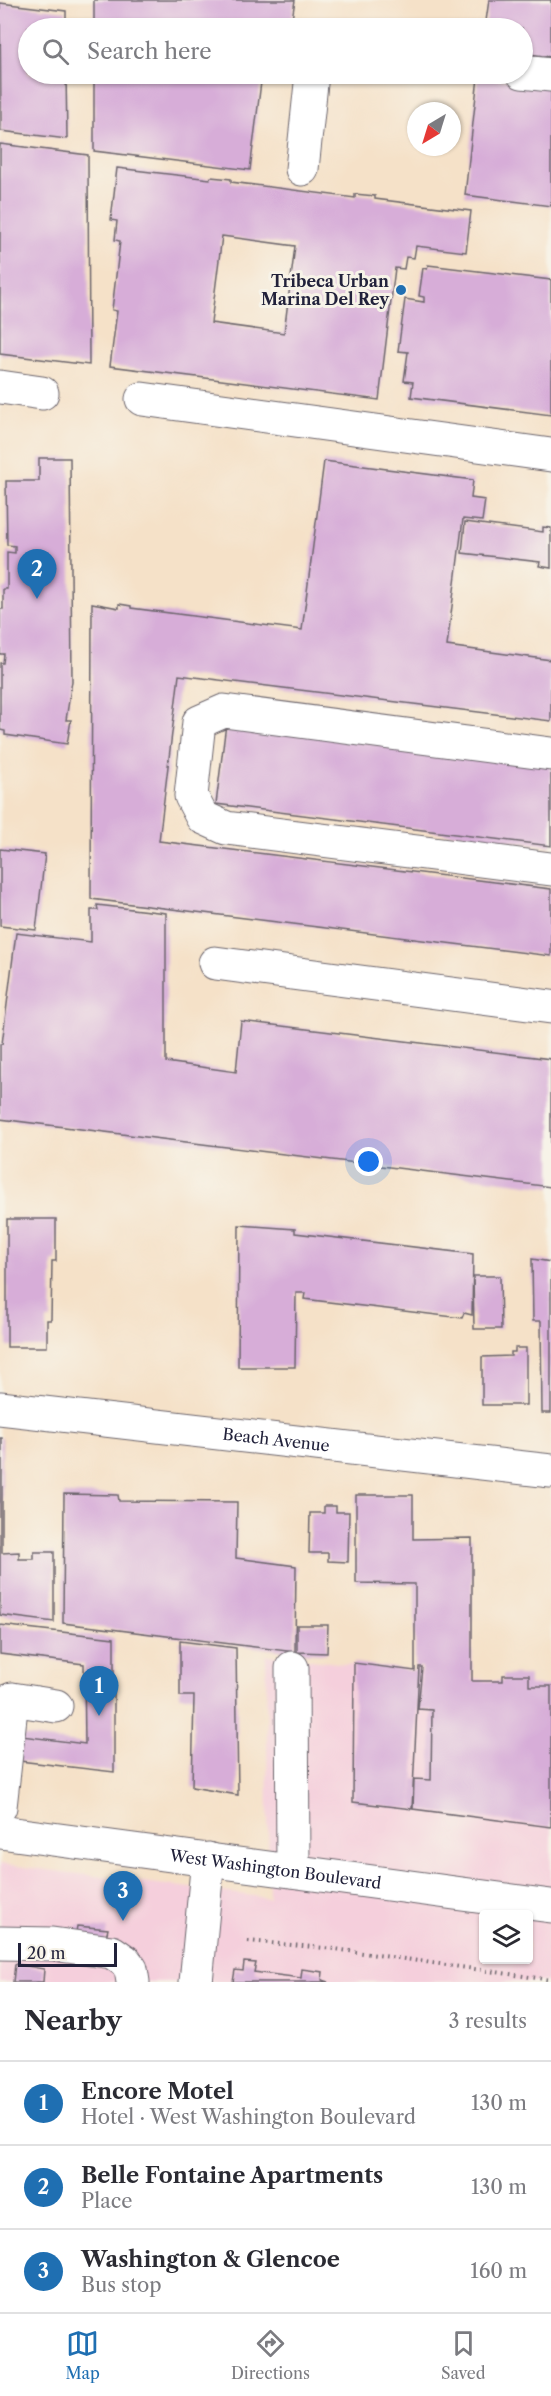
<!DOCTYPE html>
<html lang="en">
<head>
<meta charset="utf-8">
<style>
	:root { --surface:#fff; --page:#f7f7f7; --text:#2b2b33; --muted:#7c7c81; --line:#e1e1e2; --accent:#1f6fb2 }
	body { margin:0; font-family:"Libre Caslon Text",serif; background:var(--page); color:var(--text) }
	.controls { position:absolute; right:18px; bottom:18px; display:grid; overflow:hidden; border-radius:6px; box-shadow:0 2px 4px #0004 }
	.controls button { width:54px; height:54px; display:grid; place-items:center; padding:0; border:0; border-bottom:2px solid var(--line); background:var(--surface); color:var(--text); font:30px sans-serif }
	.compass { position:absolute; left:407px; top:102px; width:54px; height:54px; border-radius:50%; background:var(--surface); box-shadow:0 2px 4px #0004; rotate:218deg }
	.scale { position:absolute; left:18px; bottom:15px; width:99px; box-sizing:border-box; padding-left:6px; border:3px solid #22223b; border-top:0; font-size:16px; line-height:21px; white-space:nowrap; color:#22223b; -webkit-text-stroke:4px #f7f3e8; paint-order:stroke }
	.you { position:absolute; left:369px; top:1162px; width:21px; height:21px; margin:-15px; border:4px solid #fff; border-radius:50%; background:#1a73e8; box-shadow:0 0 0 9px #1a73e833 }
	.badge { display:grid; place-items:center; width:39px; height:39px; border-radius:50%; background:var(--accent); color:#fff; font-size:20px; font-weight:700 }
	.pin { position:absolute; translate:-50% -50px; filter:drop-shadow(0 2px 3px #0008) }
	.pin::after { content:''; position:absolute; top:32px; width:21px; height:18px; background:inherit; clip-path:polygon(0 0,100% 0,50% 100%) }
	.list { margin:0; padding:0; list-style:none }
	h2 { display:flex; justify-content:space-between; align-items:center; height:78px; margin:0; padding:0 24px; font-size:26px }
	h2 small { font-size:20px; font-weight:400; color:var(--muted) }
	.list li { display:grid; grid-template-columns:39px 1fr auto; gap:18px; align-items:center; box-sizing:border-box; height:84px; padding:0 24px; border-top:2px solid var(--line) }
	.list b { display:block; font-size:22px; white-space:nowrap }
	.list p { margin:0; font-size:20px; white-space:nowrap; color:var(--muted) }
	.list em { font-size:20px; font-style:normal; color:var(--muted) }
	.icon { flex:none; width:33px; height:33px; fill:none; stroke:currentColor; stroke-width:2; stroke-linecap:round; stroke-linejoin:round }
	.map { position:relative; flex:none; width:551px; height:1982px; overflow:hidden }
	.search { position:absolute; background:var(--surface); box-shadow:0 2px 4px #0004; left:18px; right:18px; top:18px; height:66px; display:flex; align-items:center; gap:15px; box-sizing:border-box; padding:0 21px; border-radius:33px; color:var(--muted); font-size:22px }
	.sheet { height:330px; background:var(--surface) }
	nav { display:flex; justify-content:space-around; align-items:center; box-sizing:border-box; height:84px; border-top:2px solid var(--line); background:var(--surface); font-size:16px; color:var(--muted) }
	nav a { display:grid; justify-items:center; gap:3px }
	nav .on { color:var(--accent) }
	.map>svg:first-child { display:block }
	.built { fill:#f5cfdc; fill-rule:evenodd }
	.building { fill:#d7add8; fill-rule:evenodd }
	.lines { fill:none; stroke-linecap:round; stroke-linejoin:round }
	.minor-casing { stroke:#6c656c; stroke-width:35 }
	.major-casing { stroke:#6c656c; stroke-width:35 }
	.path { stroke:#6c656c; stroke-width:4; stroke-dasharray:1.5 4.5; stroke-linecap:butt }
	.minor { stroke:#fff; stroke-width:33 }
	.major { stroke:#fff; stroke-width:33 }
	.poi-dot { fill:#1f6fb2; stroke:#f7f3e8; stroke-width:2 }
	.labels { text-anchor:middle; stroke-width:6; stroke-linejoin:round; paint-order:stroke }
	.poi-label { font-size:16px; font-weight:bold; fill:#22223b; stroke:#f7f3e8; text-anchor:end }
	.street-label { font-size:16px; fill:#22223b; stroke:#f7f3e8 }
</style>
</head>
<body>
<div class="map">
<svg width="551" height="1982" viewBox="0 0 551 1982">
	<rect width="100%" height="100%" fill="#f7f3e8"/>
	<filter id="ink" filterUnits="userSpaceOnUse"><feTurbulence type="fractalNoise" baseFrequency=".0167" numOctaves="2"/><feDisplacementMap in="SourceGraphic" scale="12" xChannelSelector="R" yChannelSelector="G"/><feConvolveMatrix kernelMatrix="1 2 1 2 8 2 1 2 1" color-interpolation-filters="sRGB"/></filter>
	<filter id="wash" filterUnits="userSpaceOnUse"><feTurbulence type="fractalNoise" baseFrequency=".008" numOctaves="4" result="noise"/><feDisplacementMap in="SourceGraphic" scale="24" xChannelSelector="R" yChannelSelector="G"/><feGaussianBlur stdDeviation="1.35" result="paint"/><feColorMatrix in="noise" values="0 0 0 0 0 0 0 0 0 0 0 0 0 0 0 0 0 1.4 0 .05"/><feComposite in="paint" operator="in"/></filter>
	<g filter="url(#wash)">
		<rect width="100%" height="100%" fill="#f5e1c8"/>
		<path class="built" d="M266,1655l285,32v295h-551v-118l269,34zM484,1914h44v46h-44z"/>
		<g id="blocks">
			<path class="building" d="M94,0h201l-4,26 -23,-2 -1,4h-173z
				M489,0h62v57l-29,-4v-25h-37z
				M0,3l66,8v17h-38v46h38l1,65 -66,-8z
				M94,74h168l-12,96 -156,-19z
				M478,77l73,8v121l-86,-11z
				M0,144l88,11 1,210 -89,-11z
				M117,168l93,11 1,-2 20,2v3l124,16v-4l20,2v3l96,12 -5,41 -50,-6 -2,12 -8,-1 -2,12 -9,-1 -16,132 -269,-34 7,-55 -5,-1 8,-69 -5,-1 2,-19 -6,-1zM222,236l73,10 -11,87 -73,-10z
				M428,265l123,15v135l-140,-18 2,-15 -9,-1 4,-29 -10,-1 7,-52 19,3v-5l-5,-1 4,-28 4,1z
				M39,458h31l2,223 -6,39h5l-4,24 -62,-9v-4l-5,-1v-67h3l1,-9h-4v-45h3v-20h4v-37l8,1v-7l-8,-1 -1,-64h33z
				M324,461l149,19 -2,18 14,2 -3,21 -19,-2 -16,127 104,14v61l-372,-46 -20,166 392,48v67l-460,-57 1,-296 27,5v-4l12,2v2l171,22z
				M465,522l78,10v-5l8,1v40l-12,-2 1,-4 -78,-9z
				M226,724l325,40v82l-335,-42z
				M0,849l45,5 -9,76 -36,-4z
				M97,905l69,8v149l70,10 5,-51 310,38v128l-551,-68v-75h2l14,-111 75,9v-32h7z
				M7,1219h49v42h-4l-1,59h-4v27h-40z
				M239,1225l56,4v4l178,21 -1,61 -8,-2 -2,5 -158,-19 1,-6h-9l-1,74h-57z
				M532,1259l19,3v151h-9l-1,-92h-8z
				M473,1276h27l1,53h-27z
				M515,1348h11v57h-44v-48l29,-1v-4h4z
				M0,1438h2v115l17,-1v7h15v-7h20v70l-54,-7z
				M64,1494l54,1 1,6 118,1 -1,56 60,8 -1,86 -232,-29z
				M356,1495h57v44l59,-1v143h31v-6h26v11h22v141l-138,-18 1,-30 17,1 1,-70 -14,-1 4,-42h-3l-7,142 -59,-7 1,-139 61,8v-87l-59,-1z
				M324,1506h12v6h13l-1,50 -20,-1v-8h-19l1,-40h14z
				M0,1625l114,13v134l-103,-12 3,-25 71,9 -1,-80 -84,-10z
				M297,1625h31l-1,28 -30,-1z
				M180,1641l56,7 2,147 -46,-8 2,-91h-14z
				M77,1926l31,3 -3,13 -30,-3z
				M244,1962l12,1 -2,9 47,6 1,-9 21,3 -1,8 6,2h-95l2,-12 8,1z
				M15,1964l29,5 -1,13h-30z"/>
		</g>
	</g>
	<g filter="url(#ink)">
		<use href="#blocks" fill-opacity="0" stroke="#6c656c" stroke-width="1.5"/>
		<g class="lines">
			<defs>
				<g id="minor">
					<path d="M522,72l29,3"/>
					<path d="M302,169l10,-95"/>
					<path d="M0,387l42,6"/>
					<path d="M142,399l409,56"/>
					<path d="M551,754l-327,-43 -25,11 -8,74 11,21 24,11 325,41"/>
					<path d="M215,963l336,44"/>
					<path id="s1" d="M0,1408l551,63"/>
					<path d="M292,1668l1,203"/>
					<path d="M0,1807l12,-108 44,7"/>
					<path d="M0,1943l52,1 60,8 13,9 6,8 2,13"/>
					<path d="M196,1982l12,-123"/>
				</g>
				<g id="major">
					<path id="s2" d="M0,1832l551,74"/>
				</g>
			</defs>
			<use href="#minor" class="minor-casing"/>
			<use href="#major" class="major-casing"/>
			<path class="path" d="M248,1941l87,8 216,31"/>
			<use href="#minor" class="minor"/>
			<use href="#major" class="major"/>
		</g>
	</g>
	<circle class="poi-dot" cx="401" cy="290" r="6"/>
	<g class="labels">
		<g class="poi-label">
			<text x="389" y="287">Tribeca Urban<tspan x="389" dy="18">Marina Del Rey</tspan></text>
		</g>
		<g class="street-label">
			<text dy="6" stroke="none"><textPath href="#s1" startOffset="278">Beach Avenue</textPath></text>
			<text dy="6" stroke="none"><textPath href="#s2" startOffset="278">West Washington Boulevard</textPath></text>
		</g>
	</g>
</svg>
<div class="controls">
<button><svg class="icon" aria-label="layers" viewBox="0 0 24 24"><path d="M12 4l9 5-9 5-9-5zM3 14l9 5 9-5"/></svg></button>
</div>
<svg class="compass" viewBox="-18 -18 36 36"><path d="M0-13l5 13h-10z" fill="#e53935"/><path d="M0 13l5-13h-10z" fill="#7c7c81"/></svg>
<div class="scale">20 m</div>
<div class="you"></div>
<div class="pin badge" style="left:99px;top:1716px">1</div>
<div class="pin badge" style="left:37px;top:599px">2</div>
<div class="pin badge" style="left:123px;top:1921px">3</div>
<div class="search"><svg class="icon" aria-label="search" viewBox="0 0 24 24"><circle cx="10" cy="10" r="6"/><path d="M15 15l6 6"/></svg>Search here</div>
</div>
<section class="sheet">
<h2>Nearby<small>3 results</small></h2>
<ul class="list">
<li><span class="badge">1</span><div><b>Encore Motel</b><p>Hotel · West Washington Boulevard</p></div><em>130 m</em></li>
<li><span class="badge">2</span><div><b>Belle Fontaine Apartments</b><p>Place</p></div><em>130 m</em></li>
<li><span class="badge">3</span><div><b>Washington &amp; Glencoe</b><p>Bus stop</p></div><em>160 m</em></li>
</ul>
</section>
<nav>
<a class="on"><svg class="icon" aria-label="map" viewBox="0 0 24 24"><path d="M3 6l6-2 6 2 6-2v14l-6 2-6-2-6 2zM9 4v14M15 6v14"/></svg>Map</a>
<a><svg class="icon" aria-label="directions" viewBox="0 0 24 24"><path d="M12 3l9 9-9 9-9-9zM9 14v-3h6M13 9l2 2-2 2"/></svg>Directions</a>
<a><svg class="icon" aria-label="saved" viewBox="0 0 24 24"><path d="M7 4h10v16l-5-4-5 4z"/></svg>Saved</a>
</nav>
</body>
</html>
